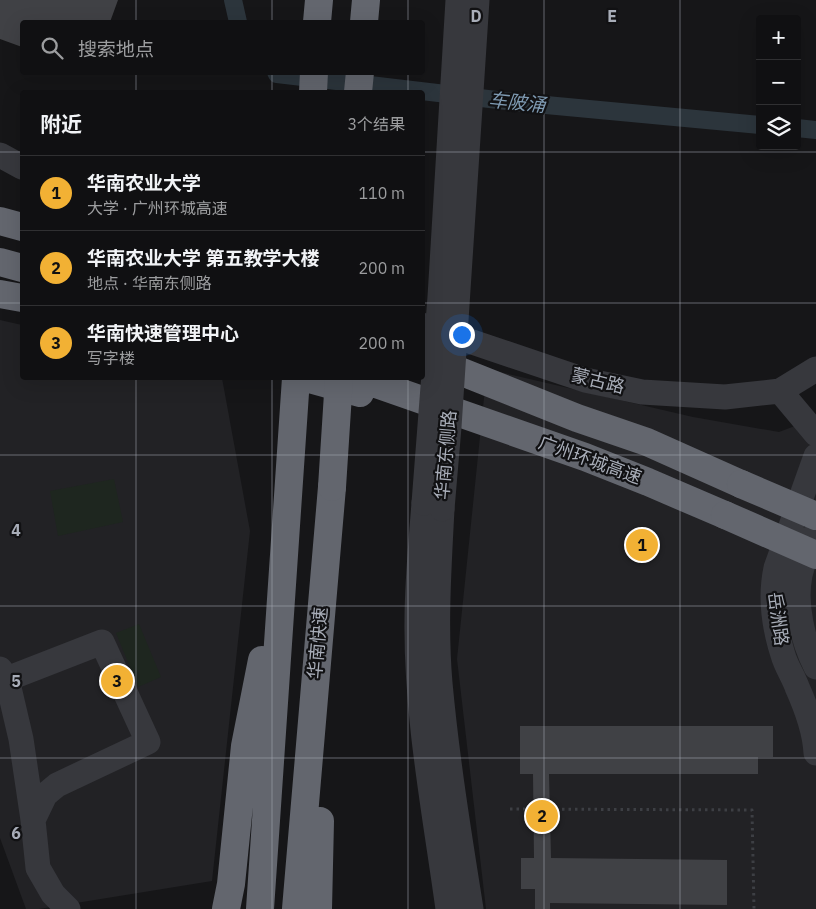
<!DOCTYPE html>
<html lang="zh">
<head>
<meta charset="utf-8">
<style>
	:root { --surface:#101012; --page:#19191b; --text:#f1f3f6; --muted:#9c9d9f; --line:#303032; --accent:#f2b134 }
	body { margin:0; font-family:"IBM Plex Sans","Noto Sans SC",sans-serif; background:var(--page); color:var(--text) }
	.controls { position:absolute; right:15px; top:15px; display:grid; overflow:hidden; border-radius:5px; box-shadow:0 5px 20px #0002 }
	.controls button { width:45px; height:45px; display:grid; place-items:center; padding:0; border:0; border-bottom:1px solid var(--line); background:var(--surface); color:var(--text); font:25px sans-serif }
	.you { position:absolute; left:461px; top:334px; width:18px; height:18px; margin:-12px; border:4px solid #fff; border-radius:50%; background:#1a73e8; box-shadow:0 0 0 8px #1a73e833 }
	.badge { display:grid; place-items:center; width:32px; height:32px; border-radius:50%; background:var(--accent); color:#111; font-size:16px; font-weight:700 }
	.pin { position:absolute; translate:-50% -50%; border:2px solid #fff; box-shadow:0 1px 5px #0006 }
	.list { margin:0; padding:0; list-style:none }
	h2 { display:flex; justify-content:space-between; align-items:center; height:65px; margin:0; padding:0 20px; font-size:21px }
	h2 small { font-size:16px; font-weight:400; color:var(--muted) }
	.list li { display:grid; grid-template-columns:32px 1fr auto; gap:15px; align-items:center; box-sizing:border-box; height:75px; padding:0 20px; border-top:1px solid var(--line) }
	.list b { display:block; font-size:19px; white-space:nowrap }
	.list p { margin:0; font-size:16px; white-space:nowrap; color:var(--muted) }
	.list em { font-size:16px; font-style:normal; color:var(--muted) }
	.icon { flex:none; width:28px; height:28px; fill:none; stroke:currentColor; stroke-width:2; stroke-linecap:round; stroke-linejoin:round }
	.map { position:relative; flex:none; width:816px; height:909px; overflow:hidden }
	.search { position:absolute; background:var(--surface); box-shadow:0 5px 20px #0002; left:20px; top:20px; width:405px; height:55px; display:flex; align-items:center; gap:12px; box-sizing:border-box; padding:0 18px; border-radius:5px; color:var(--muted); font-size:19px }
	.panel { position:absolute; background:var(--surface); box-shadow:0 5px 20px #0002; left:20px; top:90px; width:405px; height:290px; border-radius:5px }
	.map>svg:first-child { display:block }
	.built { fill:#222225 }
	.green { fill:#1e261f }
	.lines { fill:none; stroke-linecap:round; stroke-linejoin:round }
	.canal { stroke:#2c353c; stroke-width:18 }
	.building { fill:#404145 }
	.path { stroke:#3d3f44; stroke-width:3; stroke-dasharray:2.5 4; stroke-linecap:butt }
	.minor { stroke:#37383d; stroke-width:25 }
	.highway { stroke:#63666e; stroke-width:28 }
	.minor-bridge { stroke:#37383d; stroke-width:25 }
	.highway-bridge { stroke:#63666e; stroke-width:28 }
	.grid { fill:none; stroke:#a8adb8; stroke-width:1; stroke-opacity:0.55 }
	.labels { text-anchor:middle; stroke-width:4.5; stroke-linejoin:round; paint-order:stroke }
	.street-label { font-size:18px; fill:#a8adb8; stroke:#111113 }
	.water-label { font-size:19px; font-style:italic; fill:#7f9bb3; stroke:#111113 }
	.grid-label { font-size:16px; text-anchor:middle; font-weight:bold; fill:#a8adb8; stroke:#111113; stroke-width:4.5; stroke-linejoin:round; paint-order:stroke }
</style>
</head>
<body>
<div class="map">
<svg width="816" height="909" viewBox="0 0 816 909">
	<rect width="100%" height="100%" fill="#161618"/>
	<path class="built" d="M0,320l22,5v53h200l28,153 -38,350 -173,28h-13l-26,-71z
		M487,369l206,48 86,15 37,-14v491h-330l-29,-250z"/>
	<path class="green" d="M114,479l9,43 -65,14 -8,-45z
		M139,624l22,53 -23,10 -22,-54z"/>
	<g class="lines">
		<path class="canal" d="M233,0l5,22
			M276,72l1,2 237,28 246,23
			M797,128l19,2"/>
	</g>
	<path class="building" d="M0,0h118l-8,22h-88v25l-22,-8z
		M520,726h253v31h-15v17h-209l2,84 176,2v45l-177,-2v6h-15v-20h-14v-31h13l-1,-84h-13z"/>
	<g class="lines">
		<path class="path" d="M510,809l242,1 2,99"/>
		<path class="minor" d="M0,155l22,12
			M422,325l163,55 57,12 83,5 55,-6 36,-22
			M780,391l36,43
			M816,456l-40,112c-6,28 -2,59 7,87 3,11 10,21 14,32 9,20 18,44 19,66
			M424,503c-3,39 -7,79 -7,118 -1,96 18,193 31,288
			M442,509c-3,58 -7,117 -2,174 7,76 19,151 31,226
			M811,538c-3,12 -8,25 -11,37 -6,30 3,66 16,92
			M0,669l7,10 14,60 12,81 5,48 15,26 15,15
			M7,679l95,-37 46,100 -91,43 -12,10 -12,25"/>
		<path class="highway" d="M317,22l2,-22
			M364,22l2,-22
			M313,92l1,-20
			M358,92l2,-20
			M0,221l22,6
			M0,262l22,6
			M0,294l22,4
			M422,356l155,62 70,24 94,42
			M306,378l54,15
			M359,378l226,79 63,25 77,33
			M226,909l5,-25 14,-138 17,-86
			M260,909l36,-531
			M296,909l36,-422
			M318,909l2,-88"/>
		<path class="minor-bridge" d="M424,503l16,-206 18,-297
			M442,509l7,-82 28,-427"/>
		<path class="highway-bridge" d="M741,484l75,32
			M332,487l7,-109
			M725,515l91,40"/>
	</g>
	<path class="grid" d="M136,0v22M272,0v22M408,0v22M544,0v909M680,0v909M136,72v20M272,72v20M408,72v20M0,152h22M422,152h394M0,303h22M422,303h394M136,378v531M272,378v531M408,378v531M0,455h816M0,606h816M0,758h816"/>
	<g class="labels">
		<g class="street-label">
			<text transform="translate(598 381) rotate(14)" y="6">蒙古路</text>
			<text transform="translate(446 455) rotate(-85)" y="6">华南东侧路</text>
			<text transform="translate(590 460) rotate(20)" y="6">广州环城高速</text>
			<text transform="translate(778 619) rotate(82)" y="6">岳洲路</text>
			<text transform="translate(318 643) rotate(-85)" y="6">华南快速</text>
		</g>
		<g class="water-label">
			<text transform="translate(517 102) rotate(6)" y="7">车陂涌</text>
		</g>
	</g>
	<g class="grid-label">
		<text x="476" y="22">D</text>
		<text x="612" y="22">E</text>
		<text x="16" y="536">4</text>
		<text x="16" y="687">5</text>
		<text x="16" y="839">6</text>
	</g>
</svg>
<div class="controls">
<button>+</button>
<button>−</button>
<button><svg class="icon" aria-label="layers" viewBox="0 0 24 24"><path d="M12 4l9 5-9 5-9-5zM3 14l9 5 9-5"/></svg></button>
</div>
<div class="you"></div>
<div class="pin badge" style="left:642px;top:545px">1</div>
<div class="pin badge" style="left:542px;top:816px">2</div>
<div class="pin badge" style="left:117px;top:681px">3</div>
<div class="search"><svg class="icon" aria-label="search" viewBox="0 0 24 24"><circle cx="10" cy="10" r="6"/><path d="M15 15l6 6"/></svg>搜索地点</div>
<section class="panel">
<h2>附近<small>3个结果</small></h2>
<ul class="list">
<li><span class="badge">1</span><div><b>华南农业大学</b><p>大学 · 广州环城高速</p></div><em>110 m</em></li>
<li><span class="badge">2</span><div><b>华南农业大学 第五教学大楼</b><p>地点 · 华南东侧路</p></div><em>200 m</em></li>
<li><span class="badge">3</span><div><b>华南快速管理中心</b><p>写字楼</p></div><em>200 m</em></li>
</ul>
</section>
</div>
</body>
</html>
